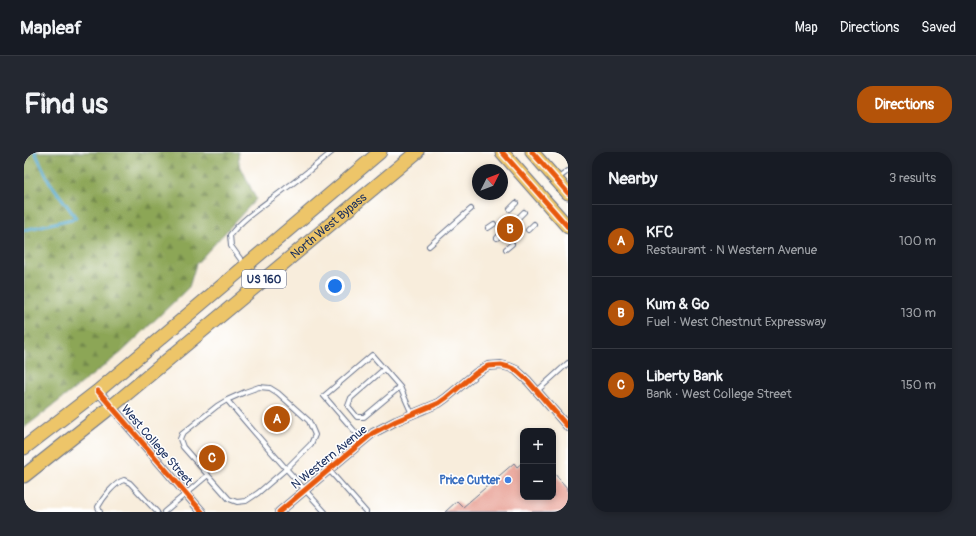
<!DOCTYPE html>
<html lang="en">
<head>
<meta charset="utf-8">
<style>
	:root { --surface:#171b24; --page:#242831; --text:#f1f3f6; --muted:#9ea1a6; --line:#363941; --accent:#b45309 }
	body { margin:0; font-family:Pangolin,sans-serif; background:var(--page); color:var(--text) }
	.controls { position:absolute; right:12px; bottom:12px; display:grid; overflow:hidden; border-radius:8px; box-shadow:0 2px 6px #0003 }
	.controls button { width:36px; height:36px; display:grid; place-items:center; padding:0; border:0; border-bottom:1px solid var(--line); background:var(--surface); color:var(--text); font:20px sans-serif }
	.compass { position:absolute; left:448px; top:12px; width:36px; height:36px; border-radius:50%; background:var(--surface); box-shadow:0 2px 6px #0003; rotate:48deg }
	.you { position:absolute; left:311px; top:134px; width:14px; height:14px; margin:-10px; border:3px solid #fff; border-radius:50%; background:#1a73e8; box-shadow:0 0 0 6px #1a73e833 }
	.badge { display:grid; place-items:center; width:26px; height:26px; border-radius:50%; background:var(--accent); color:#fff; font-size:13px; font-weight:700 }
	.pin { position:absolute; translate:-50% -50%; border:2px solid #fff; box-shadow:0 1px 4px #0006 }
	.list { margin:0; padding:0; list-style:none }
	h2 { display:flex; justify-content:space-between; align-items:center; height:52px; margin:0; padding:0 16px; font-size:17px }
	h2 small { font-size:13px; font-weight:400; color:var(--muted) }
	.list li { display:grid; grid-template-columns:26px 1fr auto; gap:12px; align-items:center; box-sizing:border-box; height:72px; padding:0 16px; border-top:1px solid var(--line) }
	.list b { display:block; font-size:15px; white-space:nowrap }
	.list p { margin:0; font-size:13px; white-space:nowrap; color:var(--muted) }
	.list em { font-size:13px; font-style:normal; color:var(--muted) }
	.map { position:relative; flex:none; width:544px; height:360px; overflow:hidden; border-radius:16px }
	header { display:flex; align-items:center; gap:24px; box-sizing:border-box; height:56px; padding:0 20px; background:var(--surface); border-bottom:1px solid var(--line) }
	header strong { font-size:19px }
	nav { display:flex; gap:22px; margin-inline-start:auto; font-size:14px }
	.intro { display:flex; align-items:center; justify-content:space-between; box-sizing:border-box; height:96px; padding:0 24px }
	h1 { margin:0; font-size:28px }
	.button { padding:10px 18px; border-radius:16px; background:var(--accent); color:#fff; font-size:14px; font-weight:700 }
	main { display:flex; gap:24px; padding:0 24px }
	aside { flex:1; background:var(--surface); border-radius:16px; box-shadow:0 2px 6px #0003 }
	.map>svg:first-child { display:block }
	.forest { fill:url(#forest-firs); stroke:#546a5a }
	.lines { fill:none; stroke-linecap:round; stroke-linejoin:round }
	.stream { stroke:#54aad0; stroke-width:3 }
	.building { fill:#e8a094 }
	.lane-casing { stroke:#68728a; stroke-width:6 }
	.street-casing { stroke:#68728a; stroke-width:10 }
	.primary-casing { stroke:#68728a; stroke-width:15 }
	.lane { stroke:#fff; stroke-width:4 }
	.street { stroke:#fff; stroke-width:8 }
	.primary { stroke:#edc569; stroke-width:13 }
	.cycleway-casing { stroke:#fff; stroke-width:8 }
	.cycleway { stroke:#e8590c; stroke-width:5 }
	.shop-dot { fill:#3f7fe0; stroke:#fff; stroke-width:1.5 }
	.labels { text-anchor:middle; stroke-width:3; stroke-linejoin:round; paint-order:stroke }
	.shield { fill:#fff; stroke:#5f6d8e; stroke-width:1 }
	.shield-label { font-size:11px; font-weight:bold; fill:#1b2f5e }
	.street-label { font-size:12px; fill:#1b2f5e; stroke:#fff }
	.shop-label { font-size:12px; font-weight:bold; fill:#366cbe; stroke:#fff; text-anchor:end }
</style>
</head>
<body>
<header>
<strong>Mapleaf</strong>
<nav><a>Map</a><a>Directions</a><a>Saved</a></nav>
</header>
<div class="intro"><h1>Find us</h1><a class="button">Directions</a></div>
<main>
<div class="map">
<svg width="544" height="360" viewBox="0 0 544 360">
	<defs>
		<pattern id="forest-firs" width="22" height="20" patternUnits="userSpaceOnUse"><rect width="22" height="20" fill="#8ca657"/><path d="M5 1l3.5 6h-7zM16 11l3.5 6h-7z" fill="#72884b"/></pattern>
	</defs>
	<rect width="100%" height="100%" fill="#fff"/>
	<filter id="ink" filterUnits="userSpaceOnUse"><feTurbulence type="fractalNoise" baseFrequency=".025" numOctaves="2"/><feDisplacementMap in="SourceGraphic" scale="8" xChannelSelector="R" yChannelSelector="G"/><feConvolveMatrix kernelMatrix="1 2 1 2 8 2 1 2 1" color-interpolation-filters="sRGB"/></filter>
	<filter id="wash" filterUnits="userSpaceOnUse"><feTurbulence type="fractalNoise" baseFrequency=".012" numOctaves="4" result="noise"/><feDisplacementMap in="SourceGraphic" scale="16" xChannelSelector="R" yChannelSelector="G"/><feGaussianBlur stdDeviation="0.9" result="paint"/><feColorMatrix in="noise" values="0 0 0 0 0 0 0 0 0 0 0 0 0 0 0 0 0 1.4 0 .05"/><feComposite in="paint" operator="in"/></filter>
	<g filter="url(#wash)">
		<rect width="100%" height="100%" fill="#f8eddc"/>
		<path class="forest" d="M0,0h214l1,11 17,36 -60,65 -7,23 -67,65 -98,76z"/>
		<g class="lines">
			<path class="stream" d="M0,78l52,-12 -27,-37 -14,-29"/>
		</g>
		<g id="blocks">
			<path class="building" d="M499,310v35h30v-25l15,17v23h-123l12,-11 6,6 51,-44 3,4z"/>
		</g>
	</g>
	<g filter="url(#ink)">
		<use href="#blocks" fill-opacity="0" stroke="#68728a" stroke-width="1"/>
		<g class="lines">
			<defs>
				<path id="lane" d="M533,27l11,-8
					M486,57l6,-6
					M494,66l6,-6
					M464,76l6,-4
					M504,78l6,-6
					M473,86l5,-5
					M405,94l42,-37
					M482,97l6,-5
					M220,112l-13,-18 -1,-11c15,-19 37,-32 56,-47 16,-11 31,-24 46,-36
					M360,217l-33,29 -3,8 9,11h7l36,-30
					M513,239l31,-28
					M203,248l18,-8 14,-5 11,1 8,5 31,28 6,14 -4,9 -25,25 -28,24 -12,8 -9,1 -8,-3 -46,-52 -3,-8 2,-5 35,-28 10,-6c32,38 64,75 98,112
					M339,289l-39,-45 48,-41 28,32 12,27
					M305,318l37,42
					M76,360l-2,-5c5,-9 16,-24 26,-27l6,3 27,29
					M140,360l44,-37"/>
				<path id="street" d="M74,239l104,121
					M255,360l65,-55 29,-24 23,-12 43,-18 7,-5 30,-25 12,-7 13,-1 8,2 7,3 12,11 40,46"/>
				<g id="primary">
					<path d="M478,0l66,75"/>
					<path d="M508,0l36,41"/>
					<path d="M0,296l74,-57 282,-239"/>
					<path id="s1" d="M0,324l87,-69 306,-255"/>
				</g>
			</defs>
			<use href="#lane" class="lane-casing"/>
			<use href="#street" class="street-casing"/>
			<use href="#primary" class="primary-casing"/>
			<use href="#lane" class="lane"/>
			<use href="#street" class="street"/>
			<use href="#primary" class="primary"/>
			<defs>
				<path id="cycleway" d="M478,0l66,75
					M508,0l36,41
					M74,239l104,121
					M255,360l65,-55 29,-24 23,-12 43,-18 7,-5 30,-25 12,-7 13,-1 8,2 7,3 12,11 40,46"/>
			</defs>
			<use href="#cycleway" class="cycleway-casing"/>
			<use href="#cycleway" class="cycleway"/>
		</g>
	</g>
	<circle class="shop-dot" cx="484" cy="328" r="4"/>
	<g class="labels">
		<rect class="shield" x="218" y="118" width="44" height="18" rx="3"/>
		<g class="shield-label">
			<text x="240" y="131">US 160</text>
		</g>
		<g class="street-label">
			<text dy="4" stroke="none"><textPath href="#s1" startOffset="394">North West Bypass</textPath></text>
			<text transform="translate(133 293) rotate(49)" y="4">West College Street</text>
			<text transform="translate(305 305) rotate(-39)" y="4">N Western Avenue</text>
		</g>
		<g class="shop-label">
			<text x="476" y="332">Price Cutter</text>
		</g>
	</g>
</svg>
<div class="controls">
<button>+</button>
<button>−</button>
</div>
<svg class="compass" viewBox="-18 -18 36 36"><path d="M0-13l5 13h-10z" fill="#e53935"/><path d="M0 13l5-13h-10z" fill="#9ea1a6"/></svg>
<div class="you"></div>
<div class="pin badge" style="left:253px;top:267px">A</div>
<div class="pin badge" style="left:486px;top:77px">B</div>
<div class="pin badge" style="left:188px;top:306px">C</div>
</div>
<aside>
<h2>Nearby<small>3 results</small></h2>
<ul class="list">
<li><span class="badge">A</span><div><b>KFC</b><p>Restaurant · N Western Avenue</p></div><em>100 m</em></li>
<li><span class="badge">B</span><div><b>Kum &amp; Go</b><p>Fuel · West Chestnut Expressway</p></div><em>130 m</em></li>
<li><span class="badge">C</span><div><b>Liberty Bank</b><p>Bank · West College Street</p></div><em>150 m</em></li>
</ul>
</aside>
</main>
</body>
</html>
